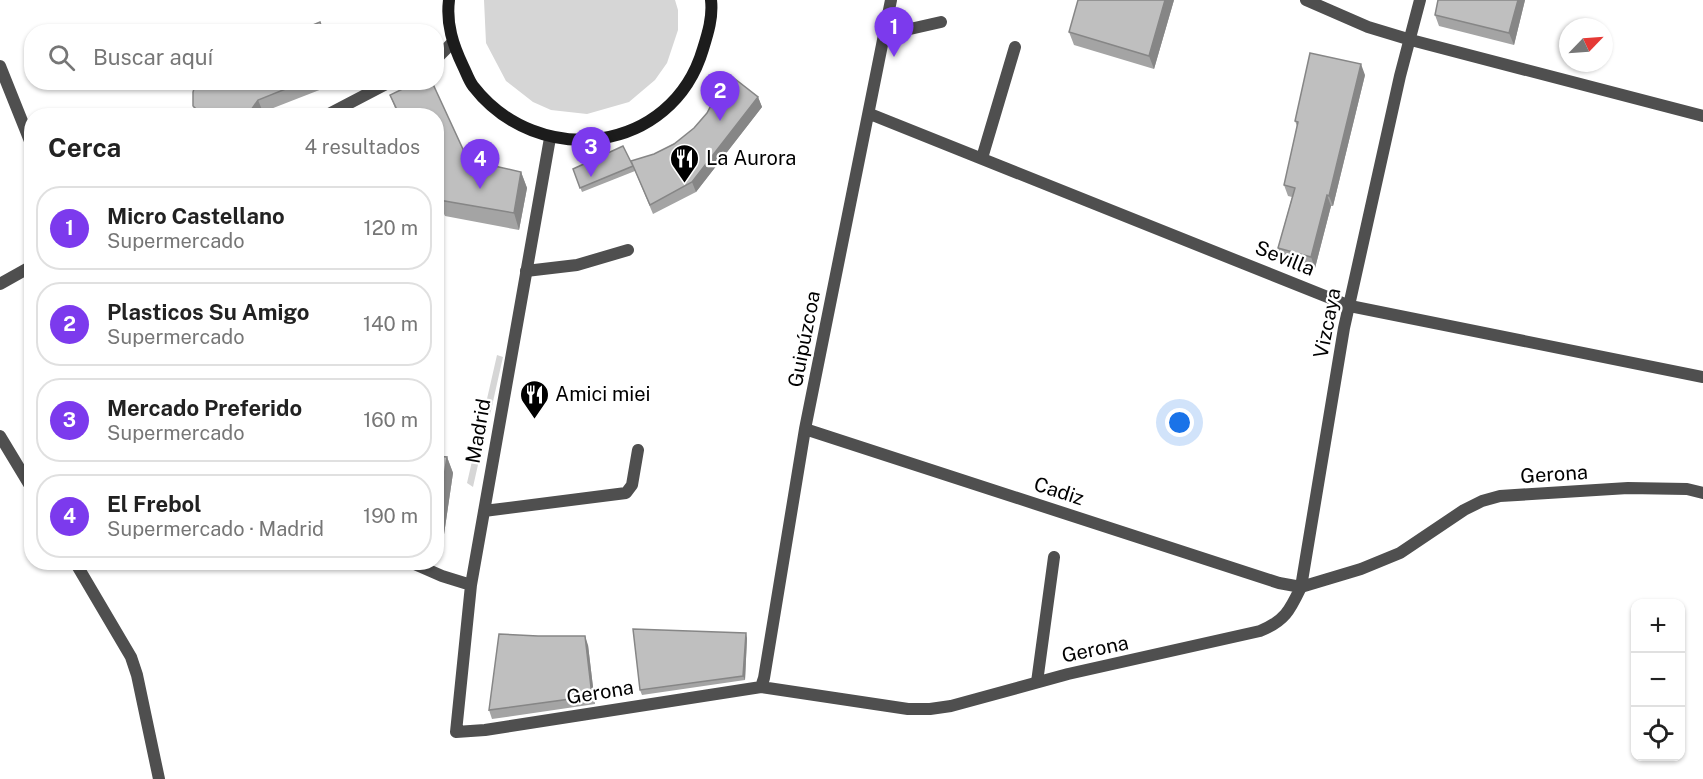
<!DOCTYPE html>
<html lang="es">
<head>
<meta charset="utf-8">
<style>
	:root { --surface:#fff; --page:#f2f2f2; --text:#222; --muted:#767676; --line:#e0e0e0; --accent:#7c3aed }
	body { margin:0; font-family:"Public Sans",sans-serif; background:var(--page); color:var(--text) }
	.controls { position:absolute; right:18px; bottom:18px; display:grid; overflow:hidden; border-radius:12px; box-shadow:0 2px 4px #0004 }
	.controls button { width:54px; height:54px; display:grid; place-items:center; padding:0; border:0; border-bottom:2px solid var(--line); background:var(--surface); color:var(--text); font:30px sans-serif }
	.compass { position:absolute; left:1559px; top:18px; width:54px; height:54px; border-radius:50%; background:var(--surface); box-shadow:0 2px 4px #0004; rotate:65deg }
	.you { position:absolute; left:1180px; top:423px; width:21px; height:21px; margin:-15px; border:4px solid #fff; border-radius:50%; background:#1a73e8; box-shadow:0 0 0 9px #1a73e833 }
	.badge { display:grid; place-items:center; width:39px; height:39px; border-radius:50%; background:var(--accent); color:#fff; font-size:20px; font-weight:700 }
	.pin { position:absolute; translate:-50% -50px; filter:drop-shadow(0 2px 3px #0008) }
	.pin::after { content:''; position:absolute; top:32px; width:21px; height:18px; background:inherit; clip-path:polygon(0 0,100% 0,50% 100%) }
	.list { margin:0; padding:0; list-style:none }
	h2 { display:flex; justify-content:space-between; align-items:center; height:78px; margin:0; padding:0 24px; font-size:26px }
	h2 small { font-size:20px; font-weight:400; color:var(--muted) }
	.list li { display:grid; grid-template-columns:39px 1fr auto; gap:18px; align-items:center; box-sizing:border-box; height:84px; margin:0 12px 12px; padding:0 12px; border:2px solid var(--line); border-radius:24px }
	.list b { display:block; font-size:22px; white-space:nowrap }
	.list p { margin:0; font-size:20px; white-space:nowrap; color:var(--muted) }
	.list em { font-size:20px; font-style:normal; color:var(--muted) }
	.icon { flex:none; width:33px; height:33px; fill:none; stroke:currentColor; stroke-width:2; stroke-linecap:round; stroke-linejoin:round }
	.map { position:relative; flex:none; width:1703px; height:779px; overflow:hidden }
	.search { position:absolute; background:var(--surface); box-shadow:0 2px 4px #0004; left:24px; top:24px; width:420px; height:66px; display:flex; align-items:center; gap:15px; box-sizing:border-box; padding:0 21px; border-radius:24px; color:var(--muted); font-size:22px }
	.panel { position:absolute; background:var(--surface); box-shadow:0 2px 4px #0004; left:24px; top:108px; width:420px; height:462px; border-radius:24px }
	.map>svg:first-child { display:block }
	.green { fill:#d6d6d6 }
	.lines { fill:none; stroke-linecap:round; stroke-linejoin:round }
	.lane { stroke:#4f4f4f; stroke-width:12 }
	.street { stroke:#4f4f4f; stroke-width:12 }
	.secondary { stroke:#1c1c1c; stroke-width:12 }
	.wall { fill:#a4a4a4 }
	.shaded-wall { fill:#868686 }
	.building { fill:#bfbfbf; stroke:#868686; stroke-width:1.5 }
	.labels { text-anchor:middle; stroke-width:4.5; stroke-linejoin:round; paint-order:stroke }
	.poi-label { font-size:20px; fill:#000; stroke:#fff; text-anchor:start }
	.street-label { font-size:20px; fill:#000; stroke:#fff }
</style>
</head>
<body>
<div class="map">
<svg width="1703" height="779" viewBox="0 0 1703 779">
	<rect width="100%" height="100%" fill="#fff"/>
	<path class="green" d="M484,0h191l3,10v20l-11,33 -12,17 -26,22 -42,12 -36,-4 -18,-8 -27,-21 -20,-38z
		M497,355l6,2 -13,58 -6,-3z
		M480,426l6,3 -13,58 -6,-4z"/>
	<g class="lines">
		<path class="lane" d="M887,24l23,5 31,-7
			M526,271l51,-6 51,-15
			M1037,682l17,-125"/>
		<path class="street" d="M1306,0l62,27 43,13 292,76
			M436,59l16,-16
			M0,66l32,80
			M870,114l480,192 353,71
			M325,116l65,-34
			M550,138l-79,447 -15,147 29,-2 276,-43 147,22h22l21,-3 117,-32 192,-43c25,-10 30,-21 41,-44l43,-259 56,-252 20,-76
			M982,158l33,-111
			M0,284l32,-18
			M805,429l474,154 22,4 60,-18 39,-16 64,-43 18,-9 18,-5 128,-8 59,1 16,4
			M0,436l32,53
			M484,511l142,-18 6,-8 6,-35
			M75,562l56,95 6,18 22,104
			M410,562l32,14 29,9
			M761,687l3,-9 41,-249 86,-429"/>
		<path class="secondary" d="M449,0c-3,24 4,45 14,66 3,6 6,15 10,20 65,84 199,68 230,-37 5,-16 10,-32 8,-49"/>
	</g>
	<path class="wall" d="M1174,0l-20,69 -80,-24 -5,-13z
		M1438,0h87l-11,45 -75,-19 -4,-11z
		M1365,75l-32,131h-2l-16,62 -33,-9 -4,-11 14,-51 -4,-1 -4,-11 13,-59 -2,-5z
		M196,82h144l-77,30 -2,4h-65l-3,-10z
		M417,82h15l36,78 53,12 6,16 -8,42 -74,-14 -9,-18v-82h-38l-8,-21z
		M758,97l4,10 -66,85 -43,22 -18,-43 -53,21 -9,-23 60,-3z
		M436,456l11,1 6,16 -11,75 -6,-2z
		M747,638l-2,42 -103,15 -2,-5z
		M588,645l7,59 -103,15 -3,-9z"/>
	<path class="shaded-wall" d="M1165,0h9l-20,69 -5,-13z
		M1518,0h7l-11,45 -5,-12z
		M1361,64l4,11 -32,131 -4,-10z
		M758,97l4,10 -66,85 -4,-10z
		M258,100l5,12 -2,4h-15z
		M521,172l6,16 -8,42 -5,-17z
		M1327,195l4,11 -16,62 -4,-11z
		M447,457l6,16 -11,75 -6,-14v-6z
		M746,633l1,5 -2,42 -2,-4z
		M585,636l3,9 7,59 -3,-8z"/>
	<path class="building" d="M1078,0h87l-16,56 -80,-24z
		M1438,0h80l-9,33 -74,-18z
		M320,22l3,10h-27z
		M1310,53l51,11 -32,132 -2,-1 -16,62 -33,-9 17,-60 -11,-3 14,-63 -3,-1z
		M730,75l28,22 -66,85 -42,23 -19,-44 23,-7 20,-10 20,-16 13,-15 13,-25z
		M196,82h107l-45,18 -9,13 -3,3h-42l-11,-10v-14z
		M417,82h15l36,78 53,12 -7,41 -75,-13 -3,-6v-78h-36l-10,-21z
		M623,146l10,20 -53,22 -7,-19z
		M436,456l11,1 -11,71z
		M633,629l113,4 -3,43 -103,14z
		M499,634l39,2h47l7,60 -103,14z"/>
	<defs>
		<symbol id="restaurant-pin" viewBox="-11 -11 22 30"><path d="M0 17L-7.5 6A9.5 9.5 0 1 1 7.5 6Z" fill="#000" stroke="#fff"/><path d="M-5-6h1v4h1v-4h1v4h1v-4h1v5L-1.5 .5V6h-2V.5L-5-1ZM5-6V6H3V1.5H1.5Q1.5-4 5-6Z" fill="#fff"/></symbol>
	</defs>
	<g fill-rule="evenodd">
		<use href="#restaurant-pin" x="668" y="142" width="33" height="45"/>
		<use href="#restaurant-pin" x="518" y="378" width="33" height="45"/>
	</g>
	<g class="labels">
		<g class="poi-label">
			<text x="706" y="165">La Aurora</text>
			<text x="555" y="401">Amici miei</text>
		</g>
		<g class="street-label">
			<text transform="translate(1285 258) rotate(22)" y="7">Sevilla</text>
			<text transform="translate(1327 323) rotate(-79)" y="7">Vizcaya</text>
			<text transform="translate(804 339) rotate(-79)" y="7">Guipúzcoa</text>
			<text transform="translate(478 431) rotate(-80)" y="7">Madrid</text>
			<text transform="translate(1554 474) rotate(-4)" y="7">Gerona</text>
			<text transform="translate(1059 491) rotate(18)" y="7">Cadiz</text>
			<text transform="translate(1095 649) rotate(-12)" y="7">Gerona</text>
			<text transform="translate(600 692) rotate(-9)" y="7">Gerona</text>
		</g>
	</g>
</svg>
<div class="controls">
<button>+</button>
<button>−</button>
<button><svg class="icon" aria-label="locate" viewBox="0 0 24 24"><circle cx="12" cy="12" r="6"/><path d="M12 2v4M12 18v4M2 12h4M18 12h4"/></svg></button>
</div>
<svg class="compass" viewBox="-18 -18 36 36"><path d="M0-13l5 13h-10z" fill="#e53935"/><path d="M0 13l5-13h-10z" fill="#767676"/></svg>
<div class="you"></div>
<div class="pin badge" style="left:894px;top:57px">1</div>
<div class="pin badge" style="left:720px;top:121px">2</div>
<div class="pin badge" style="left:591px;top:177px">3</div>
<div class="pin badge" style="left:480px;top:189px">4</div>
<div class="search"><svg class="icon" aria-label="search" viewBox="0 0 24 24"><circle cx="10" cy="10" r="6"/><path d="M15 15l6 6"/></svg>Buscar aquí</div>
<section class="panel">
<h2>Cerca<small>4 resultados</small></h2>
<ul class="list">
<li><span class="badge">1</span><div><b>Micro Castellano</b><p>Supermercado</p></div><em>120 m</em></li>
<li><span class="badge">2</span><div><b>Plasticos Su Amigo</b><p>Supermercado</p></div><em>140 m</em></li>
<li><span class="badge">3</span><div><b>Mercado Preferido</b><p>Supermercado</p></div><em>160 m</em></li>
<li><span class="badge">4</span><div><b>El Frebol</b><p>Supermercado · Madrid</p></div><em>190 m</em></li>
</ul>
</section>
</div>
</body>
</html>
